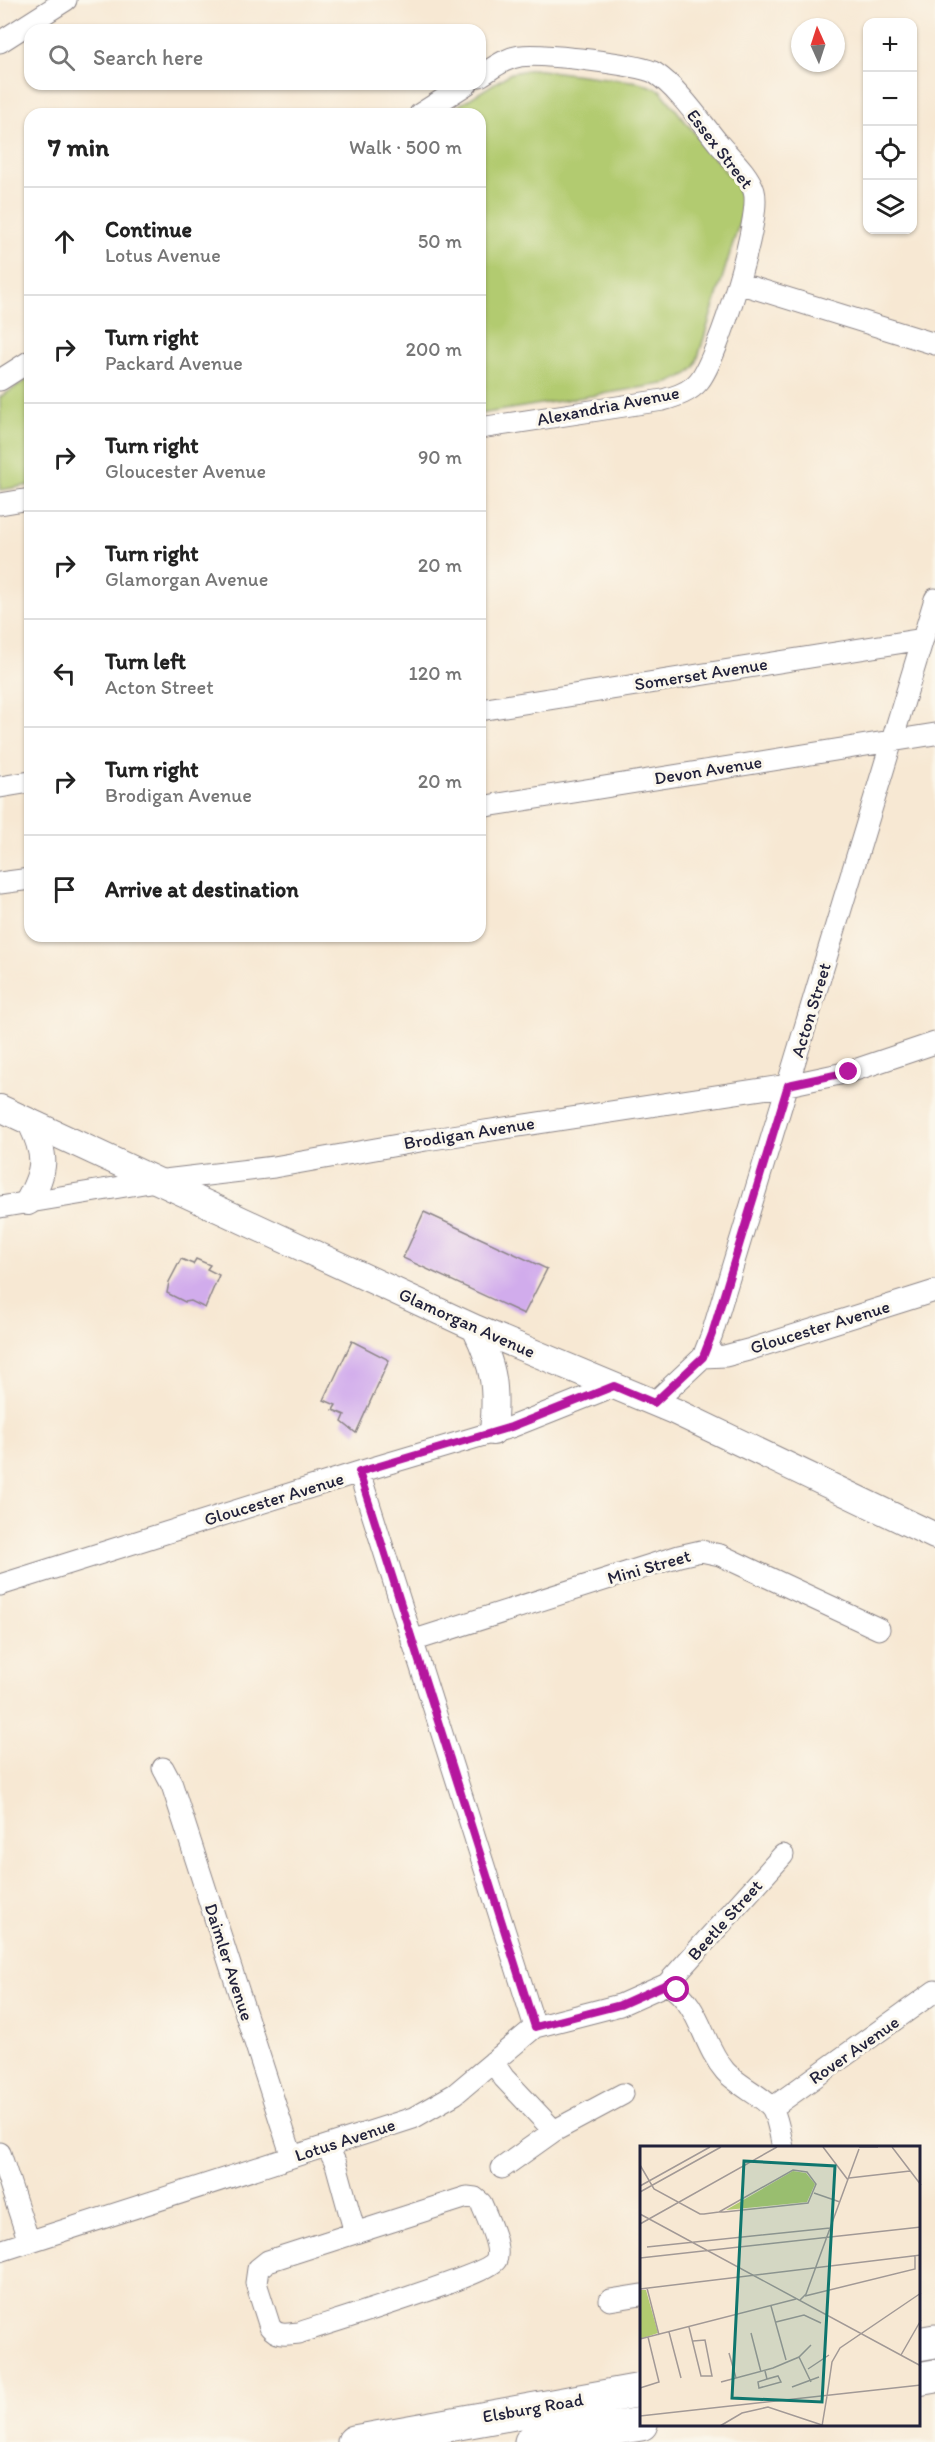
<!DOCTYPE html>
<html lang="en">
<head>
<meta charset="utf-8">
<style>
	:root { --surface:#fff; --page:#f2f2f2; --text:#222; --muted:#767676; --line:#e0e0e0 }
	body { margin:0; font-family:Itim,sans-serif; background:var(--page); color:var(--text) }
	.controls { position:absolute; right:18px; top:18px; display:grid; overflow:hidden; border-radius:12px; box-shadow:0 2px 4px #0004 }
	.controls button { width:54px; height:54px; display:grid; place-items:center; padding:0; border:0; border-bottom:2px solid var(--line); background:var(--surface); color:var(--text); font:30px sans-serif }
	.compass { position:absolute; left:791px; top:18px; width:54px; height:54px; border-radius:50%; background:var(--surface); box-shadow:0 2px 4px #0004; rotate:357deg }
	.stop { position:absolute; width:18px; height:18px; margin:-14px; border:4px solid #b5179e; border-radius:50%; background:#fff }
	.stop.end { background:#b5179e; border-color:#fff; box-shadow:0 2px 6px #0008 }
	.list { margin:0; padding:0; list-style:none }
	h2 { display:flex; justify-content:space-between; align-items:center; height:78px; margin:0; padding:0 24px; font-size:26px }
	h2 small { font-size:20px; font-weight:400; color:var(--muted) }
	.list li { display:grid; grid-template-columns:39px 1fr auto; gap:18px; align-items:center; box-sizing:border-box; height:108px; padding:0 24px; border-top:2px solid var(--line) }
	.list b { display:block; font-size:22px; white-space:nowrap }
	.list p { margin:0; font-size:20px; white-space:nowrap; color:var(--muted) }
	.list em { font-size:20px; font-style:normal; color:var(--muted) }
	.icon { flex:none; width:33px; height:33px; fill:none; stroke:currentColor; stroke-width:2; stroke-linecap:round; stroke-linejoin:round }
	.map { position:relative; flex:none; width:935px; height:2442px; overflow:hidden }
	.search { position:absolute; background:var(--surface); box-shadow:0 2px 4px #0004; left:24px; top:24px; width:462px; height:66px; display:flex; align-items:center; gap:15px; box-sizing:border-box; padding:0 21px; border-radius:18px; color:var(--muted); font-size:22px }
	.panel { position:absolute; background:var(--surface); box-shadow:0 2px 4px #0004; left:24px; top:108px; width:462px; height:834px; border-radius:18px }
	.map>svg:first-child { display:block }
	.green { fill:#b2cb70; stroke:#6a7656; stroke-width:1.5 }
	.building { fill:#d1acec }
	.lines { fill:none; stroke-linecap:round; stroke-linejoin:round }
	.minor-casing { stroke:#8c8587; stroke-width:23 }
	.tertiary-casing { stroke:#8c8587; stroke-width:28 }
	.primary-casing { stroke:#8c8587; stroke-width:35 }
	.minor { stroke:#fff; stroke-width:21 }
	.tertiary { stroke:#fff; stroke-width:26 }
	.primary { stroke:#fff; stroke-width:33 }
	.route { stroke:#b5179e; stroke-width:8 }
	.labels { text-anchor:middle; stroke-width:6; stroke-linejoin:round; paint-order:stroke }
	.street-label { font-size:18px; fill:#22223b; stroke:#fbf7ec }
	.inset-road { fill:none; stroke:#a29996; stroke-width:1.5 }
	.view { fill:#0f766e; fill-opacity:0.15; stroke:#0f766e; stroke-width:3 }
	.inset-edge { fill:none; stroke:#22223b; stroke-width:3 }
</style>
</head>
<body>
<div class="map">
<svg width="935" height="2442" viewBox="0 0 935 2442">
	<rect width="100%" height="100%" fill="#fbf7ec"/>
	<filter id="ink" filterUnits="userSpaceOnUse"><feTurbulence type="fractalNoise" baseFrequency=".0167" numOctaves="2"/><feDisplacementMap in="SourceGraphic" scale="12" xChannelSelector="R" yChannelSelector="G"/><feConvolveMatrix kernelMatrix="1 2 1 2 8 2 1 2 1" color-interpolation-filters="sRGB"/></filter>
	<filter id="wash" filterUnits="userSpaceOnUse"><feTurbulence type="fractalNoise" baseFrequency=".008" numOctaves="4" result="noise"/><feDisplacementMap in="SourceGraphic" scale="24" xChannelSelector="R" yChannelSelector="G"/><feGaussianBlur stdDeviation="1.35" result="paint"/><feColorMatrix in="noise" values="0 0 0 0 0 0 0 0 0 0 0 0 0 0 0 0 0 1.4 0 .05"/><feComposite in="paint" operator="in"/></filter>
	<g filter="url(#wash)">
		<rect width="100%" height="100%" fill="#f7e8d3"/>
		<path class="green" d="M533,69l106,13 21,8 75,93 8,19 -1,12 -47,153 -7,7 -19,9 -189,31v-300h-35l66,-41z
			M30,378v107l-30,5v-93z"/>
		<g id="blocks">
			<path class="building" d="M424,1212l123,57 -23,45 -121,-56z
				M181,1259l12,5 3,-5 14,6 -3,4 12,6 -14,33 -14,-7 -6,1 -18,-9 2,-11z
				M352,1341l37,19 -33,73 -14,-11 3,-7 -12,-5 3,-5 -12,-5z"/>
		</g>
	</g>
	<g filter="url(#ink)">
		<use href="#blocks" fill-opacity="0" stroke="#8c8587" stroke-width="1.5"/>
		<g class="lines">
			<defs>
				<path id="minor" d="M0,42l66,-42
					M480,76c13,-8 25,-18 40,-20 19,-3 121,8 135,17 23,15 46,49 64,71 11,13 30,30 35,47 8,27 -36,167 -55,190 -9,11 -22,15 -36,19l-183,28
					M420,114l47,-30
					M738,283l197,61
					M0,380l30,-19
					M0,504l30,-5
					M480,710l443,-71
					M0,787l30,-5
					M480,807l455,-73
					M0,883l30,-4
					M0,1207l156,-26 118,-14 152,-27 362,-55 61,-13 86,-29
					M703,1357l22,-1 23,-6 187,-59
					M654,1403l49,-46 9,-23 223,-735
					M359,1472l176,555
					M0,1585l359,-113 152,-45 103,-41
					M412,1641l267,-85 22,-5 19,4 159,74
					M163,1768l9,17 120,372
					M667,1984c34,20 34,59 58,87 12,14 39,26 47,37 5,8 9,30 11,40
					M493,2062l11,16 50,53
					M772,2108l163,-117
					M327,2146l9,18 19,69 112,-36 8,1 6,5c5,12 21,45 15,57 -8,15 -171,64 -197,73 -12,1 -21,4 -29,-6l-14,-44 2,-14 10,-8 87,-28
					M0,2153l29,89
					M502,2168l52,-37 69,-37
					M0,2251l413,-133 42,-24 80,-67 85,-22 47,-21 116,-129
					M610,2300l31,-5"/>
				<path id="tertiary" d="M0,1108l475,220 199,83 261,125
					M28,1202c18,-32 19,-46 3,-79
					M475,1328c20,41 22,60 18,104"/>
				<path id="primary" d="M918,2344l17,-3
					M918,2379l17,-3
					M354,2442l287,-52
					M531,2442l110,-18"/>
			</defs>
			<use href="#minor" class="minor-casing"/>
			<use href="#tertiary" class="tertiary-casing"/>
			<use href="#primary" class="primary-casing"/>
			<use href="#minor" class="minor"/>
			<use href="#tertiary" class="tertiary"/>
			<use href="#primary" class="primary"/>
		</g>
	</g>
	<g class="lines" filter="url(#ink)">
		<path class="route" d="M677,1990l-10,-6 -47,21 -85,22 -176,-555 152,-45 103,-41 40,17 49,-46 9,-23 76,-249 61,-13"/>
	</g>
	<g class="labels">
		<g class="street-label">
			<text transform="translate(720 149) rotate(52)" y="6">Essex Street</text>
			<text transform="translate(608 406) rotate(-11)" y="6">Alexandria Avenue</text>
			<text transform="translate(701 674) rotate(-9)" y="6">Somerset Avenue</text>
			<text transform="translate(708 770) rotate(-9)" y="6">Devon Avenue</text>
			<text transform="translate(811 1010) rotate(-73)" y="6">Acton Street</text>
			<text transform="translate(469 1133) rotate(-9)" y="6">Brodigan Avenue</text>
			<text transform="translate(467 1323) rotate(24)" y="6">Glamorgan Avenue</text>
			<text transform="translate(820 1327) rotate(-17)" y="6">Gloucester Avenue</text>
			<text transform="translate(274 1499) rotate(-17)" y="6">Gloucester Avenue</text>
			<text transform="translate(649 1567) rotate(-16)" y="6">Mini Street</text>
			<text transform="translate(725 1920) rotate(-48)" y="6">Beetle Street</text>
			<text transform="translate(229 1962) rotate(72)" y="6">Daimler Avenue</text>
			<text transform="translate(854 2050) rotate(-35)" y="6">Rover Avenue</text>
			<text transform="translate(345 2140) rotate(-18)" y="6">Lotus Avenue</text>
			<text transform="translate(533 2408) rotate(-10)" y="6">Elsburg Road</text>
		</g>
	</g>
	<g transform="translate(640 2146)">
		<rect width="280" height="280" fill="#f7e8d3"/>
		<path d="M153,25l13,2 9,11 -8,18 -81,8zM0,144h6l12,43 -18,6z" fill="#b2cb70"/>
		<path class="inset-road" d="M183,1l25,33M219,1h19M252,1l29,38M0,19l14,24 46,25h4l15,-2h5l84,-9 8,-19 -9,-12 -14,-2 -74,42M209,32l61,-7M0,40l70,-39M0,46l81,-45M174,47l26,9M0,68l281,152M0,78l137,-77M7,101l183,-19M0,112l281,-31M7,142l12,47M0,143l281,-34M165,150l110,-27v-13M160,154l6,-6 53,-145M131,160l15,54M136,176l28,-7 17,8M49,181l12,49h11l-7,-36 -12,1M29,186l12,46M111,187l10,39M0,193l156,-40M89,207l7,25M261,209l20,-35M159,211l12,25M168,223l21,-14M125,225l2,8 11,-3 3,6 -22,6 -1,-6 9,-3M81,236l52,-14 26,-11 12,-12M152,241l27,-10M0,242l19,-6 -11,-45M187,250l5,-34 8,-14 81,-55M0,270l281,-31M80,280l22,-13 26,-6 57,19M182,280l5,-30"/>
		<path class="view" d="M104,15l91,5 -13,236 -90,-4z"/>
		<rect width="280" height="280" class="inset-edge"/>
	</g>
</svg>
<div class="controls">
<button>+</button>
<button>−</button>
<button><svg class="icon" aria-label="locate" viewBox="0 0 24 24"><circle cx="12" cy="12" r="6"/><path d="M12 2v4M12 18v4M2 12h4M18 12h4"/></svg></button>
<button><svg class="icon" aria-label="layers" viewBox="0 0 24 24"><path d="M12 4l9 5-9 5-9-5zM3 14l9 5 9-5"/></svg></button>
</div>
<svg class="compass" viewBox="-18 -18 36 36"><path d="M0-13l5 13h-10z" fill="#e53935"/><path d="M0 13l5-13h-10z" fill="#767676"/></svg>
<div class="stop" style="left:677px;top:1990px"></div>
<div class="stop end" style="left:849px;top:1072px"></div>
<div class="search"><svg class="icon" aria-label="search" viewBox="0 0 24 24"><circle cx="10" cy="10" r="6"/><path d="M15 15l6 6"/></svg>Search here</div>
<section class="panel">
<h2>7 min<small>Walk · 500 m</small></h2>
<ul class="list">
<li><svg class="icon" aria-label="ahead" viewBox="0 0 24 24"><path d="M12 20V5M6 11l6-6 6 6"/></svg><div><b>Continue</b><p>Lotus Avenue</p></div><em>50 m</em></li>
<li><svg class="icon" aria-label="right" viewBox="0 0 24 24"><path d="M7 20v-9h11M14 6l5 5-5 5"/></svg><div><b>Turn right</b><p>Packard Avenue</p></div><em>200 m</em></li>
<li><svg class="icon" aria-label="right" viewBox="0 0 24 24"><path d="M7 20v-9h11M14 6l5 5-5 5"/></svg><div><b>Turn right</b><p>Gloucester Avenue</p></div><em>90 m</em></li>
<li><svg class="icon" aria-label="right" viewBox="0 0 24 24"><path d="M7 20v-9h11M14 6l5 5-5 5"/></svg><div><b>Turn right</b><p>Glamorgan Avenue</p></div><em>20 m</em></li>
<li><svg class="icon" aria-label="left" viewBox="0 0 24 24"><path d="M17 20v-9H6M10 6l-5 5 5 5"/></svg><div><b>Turn left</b><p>Acton Street</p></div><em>120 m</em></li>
<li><svg class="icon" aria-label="right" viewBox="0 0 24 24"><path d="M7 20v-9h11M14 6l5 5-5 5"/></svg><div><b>Turn right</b><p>Brodigan Avenue</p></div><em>20 m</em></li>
<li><svg class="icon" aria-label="arrive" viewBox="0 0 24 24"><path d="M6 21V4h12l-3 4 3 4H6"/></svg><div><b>Arrive at destination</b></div></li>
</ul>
</section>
</div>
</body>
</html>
